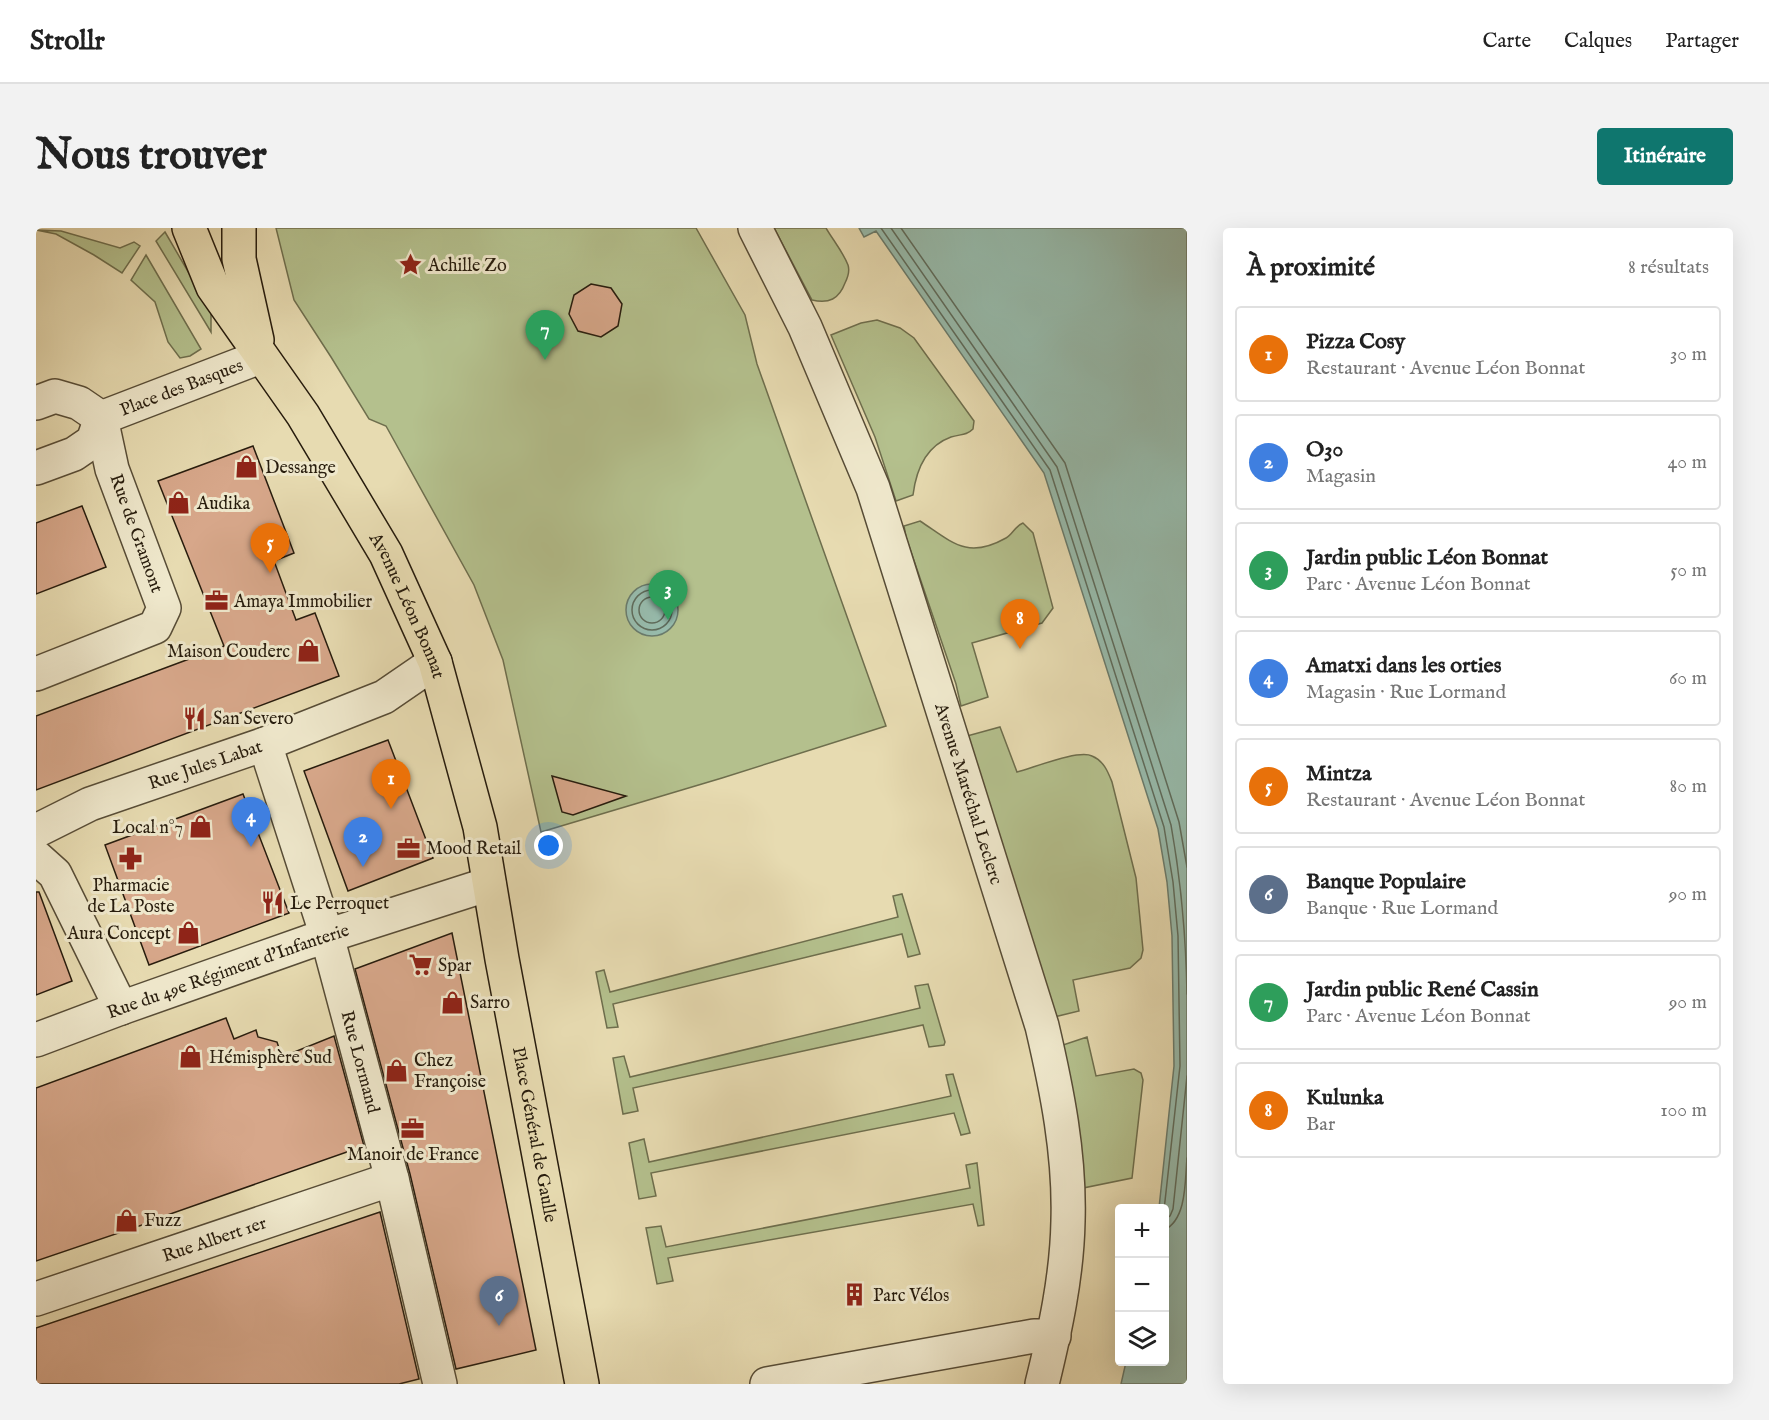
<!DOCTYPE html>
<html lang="fr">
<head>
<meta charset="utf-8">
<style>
	:root { --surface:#fff; --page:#f2f2f2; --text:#222; --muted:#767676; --line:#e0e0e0; --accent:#0f766e }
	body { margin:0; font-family:"IM FELL English",serif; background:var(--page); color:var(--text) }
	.controls { position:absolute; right:18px; bottom:18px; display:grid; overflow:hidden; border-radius:6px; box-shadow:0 6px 24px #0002 }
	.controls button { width:54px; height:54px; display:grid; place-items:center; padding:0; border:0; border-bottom:2px solid var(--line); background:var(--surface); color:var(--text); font:30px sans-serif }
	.you { position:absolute; left:513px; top:618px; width:21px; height:21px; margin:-15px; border:4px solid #fff; border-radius:50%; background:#1a73e8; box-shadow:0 0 0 9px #1a73e833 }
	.badge { display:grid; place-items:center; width:39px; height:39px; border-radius:50%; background:var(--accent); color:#fff; font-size:20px; font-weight:700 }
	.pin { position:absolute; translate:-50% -50px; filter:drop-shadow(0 2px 3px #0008) }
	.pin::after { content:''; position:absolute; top:32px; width:21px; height:18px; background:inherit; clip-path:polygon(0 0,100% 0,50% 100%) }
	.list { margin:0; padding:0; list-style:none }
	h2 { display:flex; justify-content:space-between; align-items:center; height:78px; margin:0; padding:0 24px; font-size:26px }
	h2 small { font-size:20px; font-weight:400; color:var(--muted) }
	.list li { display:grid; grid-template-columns:39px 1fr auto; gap:18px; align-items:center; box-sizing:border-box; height:96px; margin:0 12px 12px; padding:0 12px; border:2px solid var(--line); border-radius:6px }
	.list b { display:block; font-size:22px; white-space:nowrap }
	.list p { margin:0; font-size:20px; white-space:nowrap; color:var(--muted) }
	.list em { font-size:20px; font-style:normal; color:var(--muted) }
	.icon { flex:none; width:33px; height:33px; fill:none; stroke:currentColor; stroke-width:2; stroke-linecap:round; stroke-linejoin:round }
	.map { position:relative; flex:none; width:1151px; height:1156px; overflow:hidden; border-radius:6px }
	header { display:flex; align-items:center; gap:36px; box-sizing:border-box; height:84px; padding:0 30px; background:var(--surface); border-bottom:2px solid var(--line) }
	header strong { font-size:28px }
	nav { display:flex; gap:33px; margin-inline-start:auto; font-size:21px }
	.intro { display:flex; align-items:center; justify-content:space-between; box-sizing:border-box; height:144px; padding:0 36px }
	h1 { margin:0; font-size:42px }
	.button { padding:15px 27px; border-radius:6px; background:var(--accent); color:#fff; font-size:21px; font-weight:700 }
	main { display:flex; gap:36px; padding:0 36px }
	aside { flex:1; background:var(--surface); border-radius:6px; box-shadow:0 6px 24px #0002 }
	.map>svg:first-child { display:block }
	.green { fill:#b4c08d; stroke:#6e6e4d; stroke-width:1.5 }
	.water { fill:#97bbac; stroke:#6a7b6c; stroke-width:1.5 }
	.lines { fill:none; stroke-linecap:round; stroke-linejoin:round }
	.shore { stroke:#5f6c5c; stroke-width:1.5 }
	.building { fill:#d7a78a; stroke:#271c0d; stroke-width:1.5 }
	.minor-casing { stroke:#574c36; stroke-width:36 }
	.major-casing { stroke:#271c0d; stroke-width:36 }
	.minor { stroke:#efe8cc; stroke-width:33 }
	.major { stroke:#e7dbb1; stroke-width:33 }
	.labels { text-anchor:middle; stroke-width:6; stroke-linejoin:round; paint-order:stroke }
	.poi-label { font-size:18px; fill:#271c0d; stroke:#efe8cc; text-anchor:start }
	.street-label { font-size:18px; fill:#271c0d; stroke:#efe8cc }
</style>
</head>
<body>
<header>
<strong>Strollr</strong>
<nav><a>Carte</a><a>Calques</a><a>Partager</a></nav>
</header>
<div class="intro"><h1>Nous trouver</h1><a class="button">Itinéraire</a></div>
<main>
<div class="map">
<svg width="1151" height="1156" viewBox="0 0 1151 1156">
	<rect width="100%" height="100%" fill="#e7dbb1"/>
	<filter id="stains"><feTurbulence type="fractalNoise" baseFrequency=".00333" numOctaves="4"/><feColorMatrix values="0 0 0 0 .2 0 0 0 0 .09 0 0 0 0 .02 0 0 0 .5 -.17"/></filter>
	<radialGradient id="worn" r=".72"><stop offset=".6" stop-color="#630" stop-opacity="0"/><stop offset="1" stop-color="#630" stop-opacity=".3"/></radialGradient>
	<path class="green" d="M240,0h420l49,87 12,49 129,362 -164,52 -181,54 -38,-172 -29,-75 -88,-159 -17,-7 -38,-62 -37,-57z
		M738,0h52c7,12 17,24 22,37 2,6 0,12 -3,18 -6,16 -16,21 -33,17z
		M0,2l25,1 59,17 14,-6 6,4 -18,27 -28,-18 -38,-21z
		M129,4l46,79v21l-55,-91z
		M110,27l55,94 -11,7 -10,2 -12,-16 -13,-40 -24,-22z
		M841,92l23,8 14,10 60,83 -1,8c-7,7 -13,5 -22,8 -25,9 -35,34 -38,58l-17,6 -21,-64 -44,-102 30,-12z
		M884,293c32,21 47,39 86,17 7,-4 9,-12 17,-15l10,10 20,75 -11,15 -70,20 16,54 -27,9 -5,-22 -50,-147 -2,-11z
		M964,499l17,45c16,-4 62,-23 75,-16 12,5 16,16 20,26l24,96 7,72 -2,8 -11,10 -57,12 6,31 -25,6 -87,-281z
		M866,666l18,60 -12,3 -6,-23 -289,70 5,23 -11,1 -11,-56 8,-2 6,22 288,-75 -5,-21z
		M892,756l17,58 -1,3 -15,2 -6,-22 -290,63 5,23 -15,3 -10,-56 11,-2 6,21 290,-69 -5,-22z
		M1051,809l9,39 38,-7 7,4 2,7 -11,98 -49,10 -20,-143z
		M917,846l17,59 -9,2 -7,-22 -303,60 5,23 -17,3 -10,-56 15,-4 5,23 302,-66 -5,-21z
		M941,935l7,62 -6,1 -5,-22 -305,54 5,23 -16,3 -11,-56 15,-2 5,21 304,-59 -4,-23z"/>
	<path class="water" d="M823,0h328v1156h-66l5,-22h38v-154h-5l15,-142 -2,-130 -5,-54 -9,-53 -114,-356 -168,-242 -12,6z
		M590 382a26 26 0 1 1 52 0a26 26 0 1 1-52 0Z"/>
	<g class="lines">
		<path class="shore" d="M845,0l169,242 114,357 9,55 5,54 2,130 -16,144
			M855,0l166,239 114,358c10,56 15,112 16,169
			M865,0l164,235 114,359 8,45
			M596 382a20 20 0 1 1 40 0a20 20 0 1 1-40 0Z
			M603 382a13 13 0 1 1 26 0a13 13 0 1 1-26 0Z
			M1128,992l6,-4 3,-7 14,-133
			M1128,1002c23,-10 21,-50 23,-72"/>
	</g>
	<path class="building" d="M555,56l20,4 11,16 -4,22 -17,11 -23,-6 -9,-17 5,-19z
		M217,218l41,107 -20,8 22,59 19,-7 24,63 -303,114v-74l188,-70 -66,-165z
		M46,278l24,61 -70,27v-71z
		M352,512l45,118 -85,33 -44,-120z
		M516,548l74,20 -53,19 -11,-3z
		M207,566l46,119 -140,52 -44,-120z
		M0,664h3l33,89 -36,14z
		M416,705l84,417 -80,19 -46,-195 -55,-205z
		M190,790l8,21 22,-9 2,7 19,5 5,15 52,-21 30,110 -211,74 1,1 -118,40v-173z
		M344,984l39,167 -20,5h-363v-56z"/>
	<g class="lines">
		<defs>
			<g id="minor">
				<path id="s1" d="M719,0l50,99 68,161 169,538c15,64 28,129 26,195 -1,55 -13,110 -26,163"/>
				<path d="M0,175l19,-7 24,7 22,15"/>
				<path id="s2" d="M65,190l159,-61"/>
				<path d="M0,240l38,-14 19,-13 8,-23"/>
				<path d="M0,446l119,-47 9,-19 -52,-139 -11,-51"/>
				<path id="s3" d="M229,516l62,192 65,243 48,205"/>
				<path id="s4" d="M0,603l54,-27 175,-60 119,-47 51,-35"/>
				<path d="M0,629l19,17 66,134"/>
				<path id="s5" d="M0,812l85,-32 187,-66 181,-58"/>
				<path id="s6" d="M0,1071l356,-120"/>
				<path d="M731,1156l267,-48h20"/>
			</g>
			<g id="major">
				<path id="s7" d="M153,0l24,59 90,128 83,139 49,108 45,165 22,132 80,425"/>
				<path d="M203,0v31l18,81"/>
			</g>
		</defs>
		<use href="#minor" class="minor-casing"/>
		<use href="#major" class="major-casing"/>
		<use href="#minor" class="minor"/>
		<use href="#major" class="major"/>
	</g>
	<defs>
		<symbol id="sight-bare" viewBox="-9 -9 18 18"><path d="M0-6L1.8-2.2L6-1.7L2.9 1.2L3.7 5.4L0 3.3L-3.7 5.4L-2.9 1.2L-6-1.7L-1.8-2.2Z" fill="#8f2418" stroke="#efe8cc" stroke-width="2.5" paint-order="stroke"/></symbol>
		<symbol id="shop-bare" viewBox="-9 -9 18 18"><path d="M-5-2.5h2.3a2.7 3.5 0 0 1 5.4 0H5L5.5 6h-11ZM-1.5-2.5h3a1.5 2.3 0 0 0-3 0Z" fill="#8f2418" stroke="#efe8cc" stroke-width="2.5" paint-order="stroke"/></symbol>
		<symbol id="office-bare" viewBox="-9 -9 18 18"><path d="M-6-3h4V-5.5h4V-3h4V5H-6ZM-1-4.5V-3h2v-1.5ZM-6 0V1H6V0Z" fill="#8f2418" stroke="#efe8cc" stroke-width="2.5" paint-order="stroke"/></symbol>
		<symbol id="restaurant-bare" viewBox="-9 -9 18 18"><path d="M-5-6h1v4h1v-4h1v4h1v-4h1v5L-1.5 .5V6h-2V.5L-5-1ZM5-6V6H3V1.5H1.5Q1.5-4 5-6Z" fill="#8f2418" stroke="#efe8cc" stroke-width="2.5" paint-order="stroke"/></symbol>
		<symbol id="pharmacy-bare" viewBox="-9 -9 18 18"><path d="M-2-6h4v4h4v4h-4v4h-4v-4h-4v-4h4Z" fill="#8f2418" stroke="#efe8cc" stroke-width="2.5" paint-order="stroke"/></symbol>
		<symbol id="supermarket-bare" viewBox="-9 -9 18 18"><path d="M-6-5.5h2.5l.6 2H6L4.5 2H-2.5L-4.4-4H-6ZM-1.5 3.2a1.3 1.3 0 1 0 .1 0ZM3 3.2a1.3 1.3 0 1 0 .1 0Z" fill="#8f2418" stroke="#efe8cc" stroke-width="2.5" paint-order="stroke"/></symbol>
		<symbol id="building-bare" viewBox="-9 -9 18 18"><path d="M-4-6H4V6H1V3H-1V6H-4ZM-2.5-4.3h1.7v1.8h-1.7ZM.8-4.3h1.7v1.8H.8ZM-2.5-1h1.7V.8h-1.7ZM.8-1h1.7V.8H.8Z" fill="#8f2418" stroke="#efe8cc" stroke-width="2.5" paint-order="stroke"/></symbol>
	</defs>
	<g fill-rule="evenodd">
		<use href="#sight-bare" x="358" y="20" width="33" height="33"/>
		<use href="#shop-bare" x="194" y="222" width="33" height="33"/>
		<use href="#shop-bare" x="126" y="258" width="33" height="33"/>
		<use href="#office-bare" x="164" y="356" width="33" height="33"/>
		<use href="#shop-bare" x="256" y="406" width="33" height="33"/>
		<use href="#restaurant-bare" x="142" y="474" width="33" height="33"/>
		<use href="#shop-bare" x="148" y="582" width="33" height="33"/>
		<use href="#office-bare" x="356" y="604" width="33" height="33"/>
		<use href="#pharmacy-bare" x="78" y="614" width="33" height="33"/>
		<use href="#restaurant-bare" x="220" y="658" width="33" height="33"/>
		<use href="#shop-bare" x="136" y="688" width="33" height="33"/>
		<use href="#supermarket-bare" x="368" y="720" width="33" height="33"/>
		<use href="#shop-bare" x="400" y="758" width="33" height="33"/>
		<use href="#shop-bare" x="138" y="812" width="33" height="33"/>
		<use href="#shop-bare" x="344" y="826" width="33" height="33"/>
		<use href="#office-bare" x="360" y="884" width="33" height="33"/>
		<use href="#shop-bare" x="74" y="976" width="33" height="33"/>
		<use href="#building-bare" x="802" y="1050" width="33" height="33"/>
	</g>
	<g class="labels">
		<g class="poi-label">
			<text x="392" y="43">Achille Zo</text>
			<text x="229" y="245">Dessange</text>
			<text x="161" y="281">Audika</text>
			<text x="198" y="379">Amaya Immobilier</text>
			<text x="254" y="429" text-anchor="end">Maison Couderc</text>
			<text x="177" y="496">San Severo</text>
			<text x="147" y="605" text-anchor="end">Local n°7</text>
			<text x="390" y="626">Mood Retail</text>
			<text x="95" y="663" text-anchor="middle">Pharmacie<tspan x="95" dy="21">de La Poste</tspan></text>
			<text x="254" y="681">Le Perroquet</text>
			<text x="135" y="711" text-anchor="end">Aura Concept</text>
			<text x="402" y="743">Spar</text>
			<text x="434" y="780">Sarro</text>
			<text x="173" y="835">Hémisphère Sud</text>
			<text x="378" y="838">Chez<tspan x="378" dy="21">Françoise</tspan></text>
			<text x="377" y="932" text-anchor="middle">Manoir de France</text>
			<text x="108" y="998">Fuzz</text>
			<text x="837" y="1073">Parc Vélos</text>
		</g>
		<g class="street-label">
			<text dy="6" stroke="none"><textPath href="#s2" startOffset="86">Place des Basques</textPath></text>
			<text transform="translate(101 305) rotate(70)" y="6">Rue de Gramont</text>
			<text dy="6" stroke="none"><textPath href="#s7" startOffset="438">Avenue Léon Bonnat</textPath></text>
			<text dy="6" stroke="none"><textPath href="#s4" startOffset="182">Rue Jules Labat</textPath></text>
			<text dy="6" stroke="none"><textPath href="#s1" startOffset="606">Avenue Maréchal Leclerc</textPath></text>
			<text dy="6" stroke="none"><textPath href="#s5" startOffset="204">Rue du 49e Régiment d'Infanterie</textPath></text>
			<text dy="6" stroke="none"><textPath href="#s3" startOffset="332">Rue Lormand</textPath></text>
			<text dy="6" stroke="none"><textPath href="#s7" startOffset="984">Place Général de Gaulle</textPath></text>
			<text dy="6" stroke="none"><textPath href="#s6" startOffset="188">Rue Albert 1er</textPath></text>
		</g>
	</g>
	<rect width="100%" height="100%" filter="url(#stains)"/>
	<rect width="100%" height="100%" fill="url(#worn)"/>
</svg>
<div class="controls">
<button>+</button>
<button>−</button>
<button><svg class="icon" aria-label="layers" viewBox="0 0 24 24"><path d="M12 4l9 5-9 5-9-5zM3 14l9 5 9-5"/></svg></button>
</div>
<div class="you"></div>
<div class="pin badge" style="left:355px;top:581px;background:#e8710a">1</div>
<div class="pin badge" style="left:327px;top:639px;background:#3f7fe0">2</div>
<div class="pin badge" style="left:632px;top:392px;background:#2e9e5b">3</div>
<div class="pin badge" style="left:215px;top:619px;background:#3f7fe0">4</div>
<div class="pin badge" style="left:234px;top:345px;background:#e8710a">5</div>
<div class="pin badge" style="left:463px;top:1098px;background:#5c6f8a">6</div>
<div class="pin badge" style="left:509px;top:132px;background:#2e9e5b">7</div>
<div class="pin badge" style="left:984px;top:421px;background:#e8710a">8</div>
</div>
<aside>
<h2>À proximité<small>8 résultats</small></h2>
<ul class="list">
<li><span class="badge" style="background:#e8710a">1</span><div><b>Pizza Cosy</b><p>Restaurant · Avenue Léon Bonnat</p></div><em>30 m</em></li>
<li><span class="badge" style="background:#3f7fe0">2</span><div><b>O30</b><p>Magasin</p></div><em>40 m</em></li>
<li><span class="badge" style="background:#2e9e5b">3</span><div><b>Jardin public Léon Bonnat</b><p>Parc · Avenue Léon Bonnat</p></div><em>50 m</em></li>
<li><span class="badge" style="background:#3f7fe0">4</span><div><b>Amatxi dans les orties</b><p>Magasin · Rue Lormand</p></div><em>60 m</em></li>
<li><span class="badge" style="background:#e8710a">5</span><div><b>Mintza</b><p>Restaurant · Avenue Léon Bonnat</p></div><em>80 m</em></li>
<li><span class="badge" style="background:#5c6f8a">6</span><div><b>Banque Populaire</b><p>Banque · Rue Lormand</p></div><em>90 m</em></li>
<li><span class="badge" style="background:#2e9e5b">7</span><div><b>Jardin public René Cassin</b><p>Parc · Avenue Léon Bonnat</p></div><em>90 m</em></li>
<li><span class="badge" style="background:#e8710a">8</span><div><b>Kulunka</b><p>Bar</p></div><em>100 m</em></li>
</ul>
</aside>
</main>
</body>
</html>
